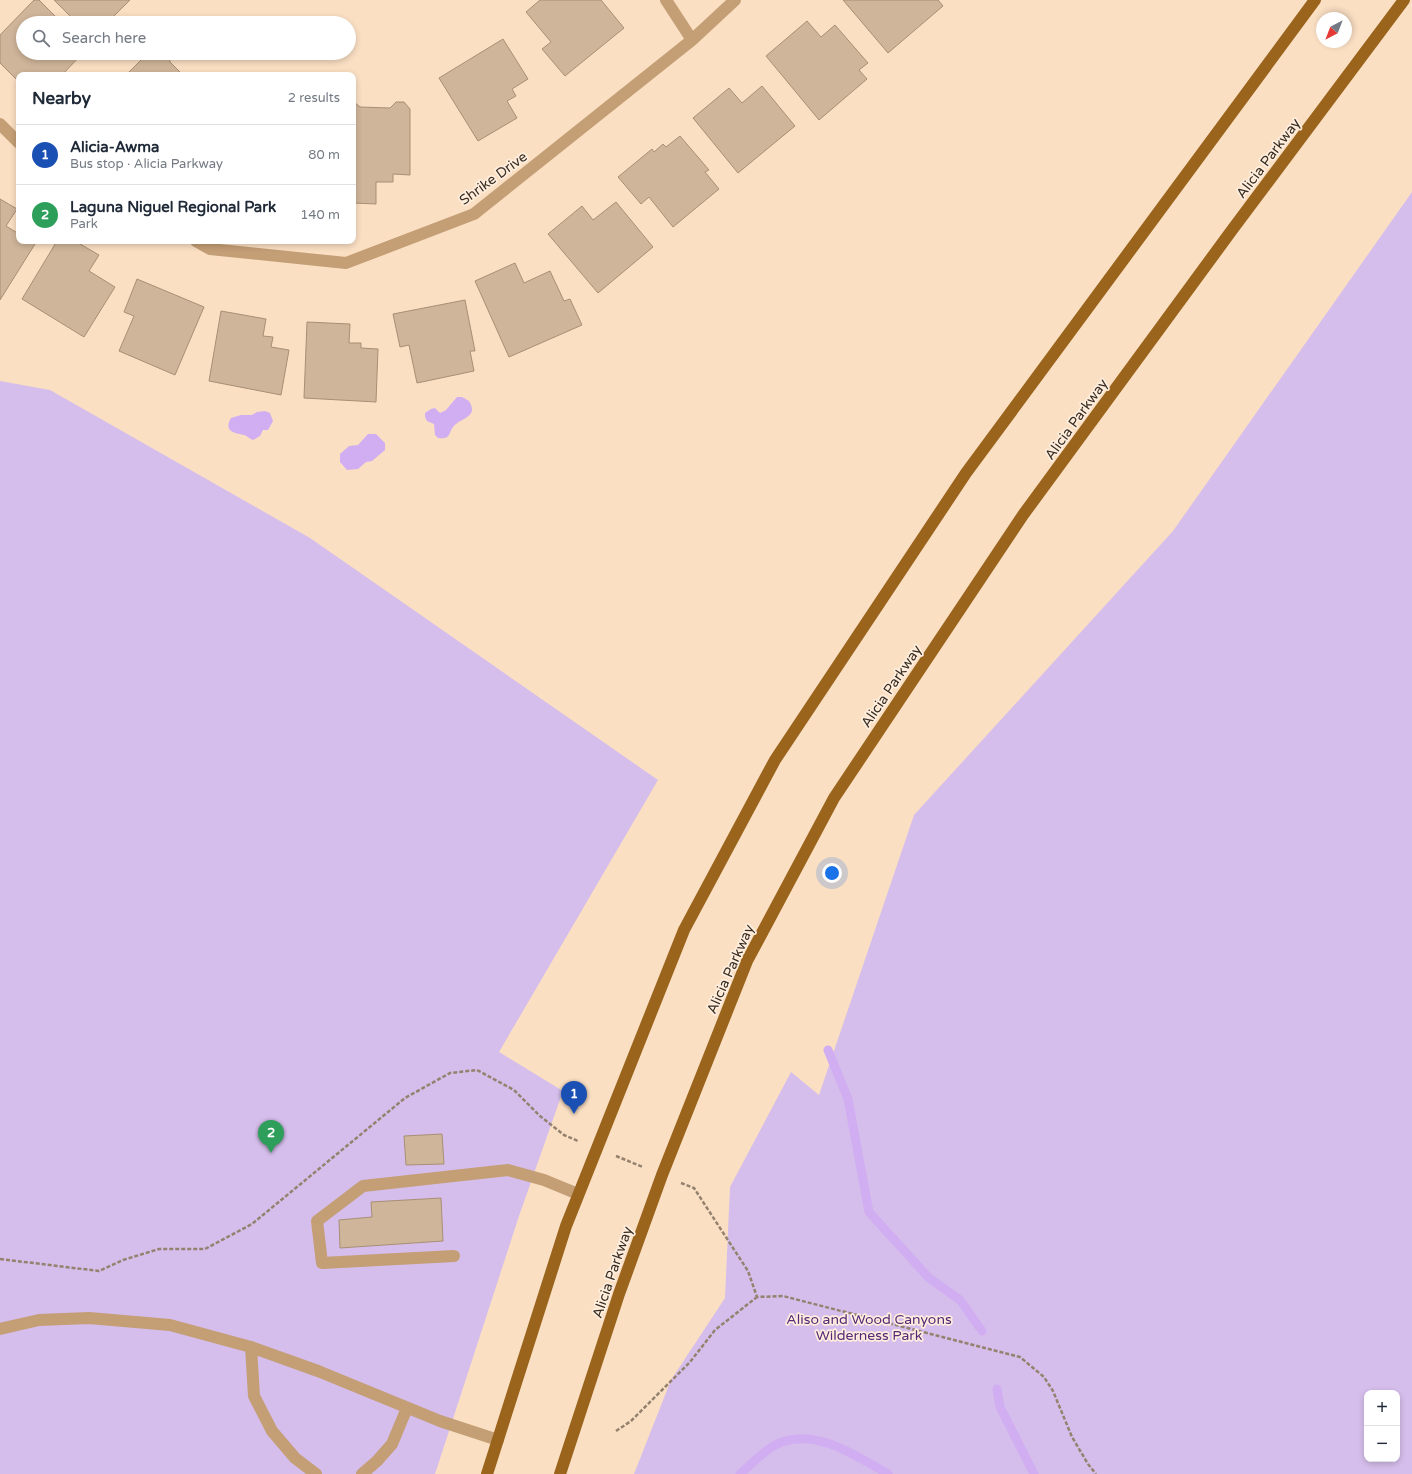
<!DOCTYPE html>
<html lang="en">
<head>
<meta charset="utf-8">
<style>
	:root { --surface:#fff; --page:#f6f6f7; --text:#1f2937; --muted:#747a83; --line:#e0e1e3; --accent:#2563eb }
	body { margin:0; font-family:"Varela Round",sans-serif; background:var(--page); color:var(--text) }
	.controls { position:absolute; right:12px; bottom:12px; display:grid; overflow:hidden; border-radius:8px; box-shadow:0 2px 6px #0003 }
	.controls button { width:36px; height:36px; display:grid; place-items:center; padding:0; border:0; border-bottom:1px solid var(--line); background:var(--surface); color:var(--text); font:20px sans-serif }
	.compass { position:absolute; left:1316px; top:12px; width:36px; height:36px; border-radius:50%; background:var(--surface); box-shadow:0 2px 6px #0003; rotate:222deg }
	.you { position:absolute; left:832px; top:873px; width:14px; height:14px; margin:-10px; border:3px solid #fff; border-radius:50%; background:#1a73e8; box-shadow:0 0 0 6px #1a73e833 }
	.badge { display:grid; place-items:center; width:26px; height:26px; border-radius:50%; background:var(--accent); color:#fff; font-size:13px; font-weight:700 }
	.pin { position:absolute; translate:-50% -33px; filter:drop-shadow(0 1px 2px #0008) }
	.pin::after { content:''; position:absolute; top:21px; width:14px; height:12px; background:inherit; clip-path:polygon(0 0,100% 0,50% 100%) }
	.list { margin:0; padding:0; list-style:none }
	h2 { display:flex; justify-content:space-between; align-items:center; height:52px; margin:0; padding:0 16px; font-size:17px }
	h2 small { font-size:13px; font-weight:400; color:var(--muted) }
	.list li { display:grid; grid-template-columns:26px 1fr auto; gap:12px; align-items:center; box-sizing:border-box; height:60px; padding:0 16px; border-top:1px solid var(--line) }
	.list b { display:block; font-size:15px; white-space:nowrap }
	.list p { margin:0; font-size:13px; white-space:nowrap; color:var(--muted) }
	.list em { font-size:13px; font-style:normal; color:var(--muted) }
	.icon { flex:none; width:22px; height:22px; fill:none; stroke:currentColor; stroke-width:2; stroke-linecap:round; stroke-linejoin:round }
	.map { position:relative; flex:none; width:1412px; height:1474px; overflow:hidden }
	.search { position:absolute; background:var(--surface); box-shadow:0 2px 6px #0003; left:16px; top:16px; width:340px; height:44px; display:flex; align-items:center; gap:10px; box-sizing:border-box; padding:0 14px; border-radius:22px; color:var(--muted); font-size:15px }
	.panel { position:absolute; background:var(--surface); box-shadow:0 2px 6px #0003; left:16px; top:72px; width:340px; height:172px; border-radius:8px }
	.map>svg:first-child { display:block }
	.green { fill:#d5beeb; fill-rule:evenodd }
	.water { fill:#d1aef1 }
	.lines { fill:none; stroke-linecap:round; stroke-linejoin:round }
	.stream { stroke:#d1aef1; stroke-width:9 }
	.building { fill:#cfb59a; stroke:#a88f75 }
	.path { stroke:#94826f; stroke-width:2.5; stroke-dasharray:4 2; stroke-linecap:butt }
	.lane { stroke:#c49e75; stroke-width:12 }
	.street { stroke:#c49e75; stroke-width:12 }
	.primary { stroke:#9a641c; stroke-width:12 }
	.labels { text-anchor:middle; stroke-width:3.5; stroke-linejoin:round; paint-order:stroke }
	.street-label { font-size:14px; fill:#372d22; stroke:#fed }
	.park-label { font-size:14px; fill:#562a77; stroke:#fed }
</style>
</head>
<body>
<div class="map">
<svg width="1412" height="1474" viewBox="0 0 1412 1474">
	<rect width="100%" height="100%" fill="#fadfc3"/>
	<path class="green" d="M1412,192v1282h-778l37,-94 54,-82 5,-111 61,-115 28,23 95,-280 259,-284zM1367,1393h30v66h-30z
		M0,381l50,9 260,148 348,242 -159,272 64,39 -44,125 -84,258h-435z"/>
	<path class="water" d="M457,397h5l7,4c9,15 -4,16 -13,23 -9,7 -3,16 -18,14l-3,-3 -1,-11 -7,-3 -2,-4v-4l6,-4 4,-1 5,5 6,-3z
		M265,411l5,2 3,8 -5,9h-5l-3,6 -7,4c-3,-1 -6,-4 -9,-5 -9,-2 -21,-3 -13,-17l10,-3h11l5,-3z
		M368,434h8l9,9v7l-13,11 -6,1 -8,7 -11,1 -7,-8v-8l9,-8 9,-1z"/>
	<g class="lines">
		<path class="stream" d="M828,1050l20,49 21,113 60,66 31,22 22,31
			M997,1389l3,18 34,67
			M740,1474c12,-10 27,-27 42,-32 36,-13 76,15 106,32"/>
	</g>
	<path class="building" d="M34,0h5l23,23h-39v30h54l3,3 -18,19h-43v7l-19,-19v-28z
		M54,0h76l-23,23h-30z
		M540,0h61l23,28 -59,48 -23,-27 9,-7 -25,-30z
		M843,0h95l5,6 -55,47z
		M807,21l14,16 14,-12 33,38 -9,7 8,9 -48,41 -53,-64z
		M503,39l25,40 -16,10 4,7 -9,5 10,17 -39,23 -39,-63z
		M148,53h21l1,9 13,13h-57z
		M762,86l33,40 -57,47 -45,-55 36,-30 13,15z
		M353,101l7,6 30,1 6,-6h8l6,7v66l-17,-1v8h-17v22l-22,-1z
		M680,136l29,34 -4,2 14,17 -46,38 -24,-30 -8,7 -23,-27 34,-28 2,3 9,-8 3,3z
		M0,199l17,10 -11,17 13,8v7h11l5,3 -35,56z
		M616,202l37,45 -55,46 -50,-59 34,-28 11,14z
		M57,241h18l24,14 -10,16 26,16 -31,50 -62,-38z
		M515,263l9,20 26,-12 14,30 6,-2 12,26 -73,32 -34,-76z
		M137,279l67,28 -29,68 -56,-24 15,-35 -10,-4z
		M465,300l10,51h-5l4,20 -57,12 -8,-38 -9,2 -7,-33z
		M221,311l45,8 -3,17 10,1 -2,10 18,3 -8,45 -72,-14z
		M307,322l43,2 -1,19h12v5l17,1 -2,53 -72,-4z
		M442,1134l2,30 -38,1 -2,-29z
		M441,1198l2,43 -103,7 -1,-28 33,-3 -1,-15z"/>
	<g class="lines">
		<path class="path" d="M616,1156l27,11
			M681,1183l13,5 54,83 9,26 26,-1 237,61 24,20 9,14 19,46 16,27 8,10
			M0,1259l99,12 24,-11 36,-11h46l47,-25 153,-126 45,-25 27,-3 37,20 26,26 24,19 14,6
			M616,1431l15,-10 59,-59 25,-32 42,-33"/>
		<path class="lane" d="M454,1256l-132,7 -5,-42 46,-35 145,-16 36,10 34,14
			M0,1329l39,-9 50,-2 81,7 81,22 67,24 122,50 58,19
			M251,1347l3,49 18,35 23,27 21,16
			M362,1474l15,-13 15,-17 15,-36"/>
		<path class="street" d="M666,0l26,40
			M0,124l19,19
			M196,241l14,8 136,14 128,-49 218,-174 43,-40"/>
		<path class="primary" d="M487,1474l79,-248 118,-296 91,-170 191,-287 349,-473
			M560,1474l59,-180 43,-119 85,-214 87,-163 189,-283 209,-285 172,-230"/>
	</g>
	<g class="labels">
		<g class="street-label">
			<text transform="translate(1268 158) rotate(-53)" y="5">Alicia Parkway</text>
			<text transform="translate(493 178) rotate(-36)" y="5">Shrike Drive</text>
			<text transform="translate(1076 419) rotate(-54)" y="5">Alicia Parkway</text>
			<text transform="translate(891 686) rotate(-56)" y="5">Alicia Parkway</text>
			<text transform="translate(730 969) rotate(-66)" y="5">Alicia Parkway</text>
			<text transform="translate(612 1272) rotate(-71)" y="5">Alicia Parkway</text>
		</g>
		<g class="park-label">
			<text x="869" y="1324">Aliso and Wood Canyons<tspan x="869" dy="16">Wilderness Park</tspan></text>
		</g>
	</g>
</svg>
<div class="controls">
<button>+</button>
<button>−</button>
</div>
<svg class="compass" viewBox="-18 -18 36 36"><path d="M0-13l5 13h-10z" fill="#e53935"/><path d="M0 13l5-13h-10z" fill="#747a83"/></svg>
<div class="you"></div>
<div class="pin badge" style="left:574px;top:1114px;background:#1a4fb4">1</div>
<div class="pin badge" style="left:271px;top:1153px;background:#2e9e5b">2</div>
<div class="search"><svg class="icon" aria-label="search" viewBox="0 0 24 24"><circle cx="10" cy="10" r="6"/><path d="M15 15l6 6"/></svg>Search here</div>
<section class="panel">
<h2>Nearby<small>2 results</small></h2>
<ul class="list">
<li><span class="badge" style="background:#1a4fb4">1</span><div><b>Alicia-Awma</b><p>Bus stop · Alicia Parkway</p></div><em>80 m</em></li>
<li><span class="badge" style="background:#2e9e5b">2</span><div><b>Laguna Niguel Regional Park</b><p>Park</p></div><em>140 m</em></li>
</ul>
</section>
</div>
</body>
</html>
